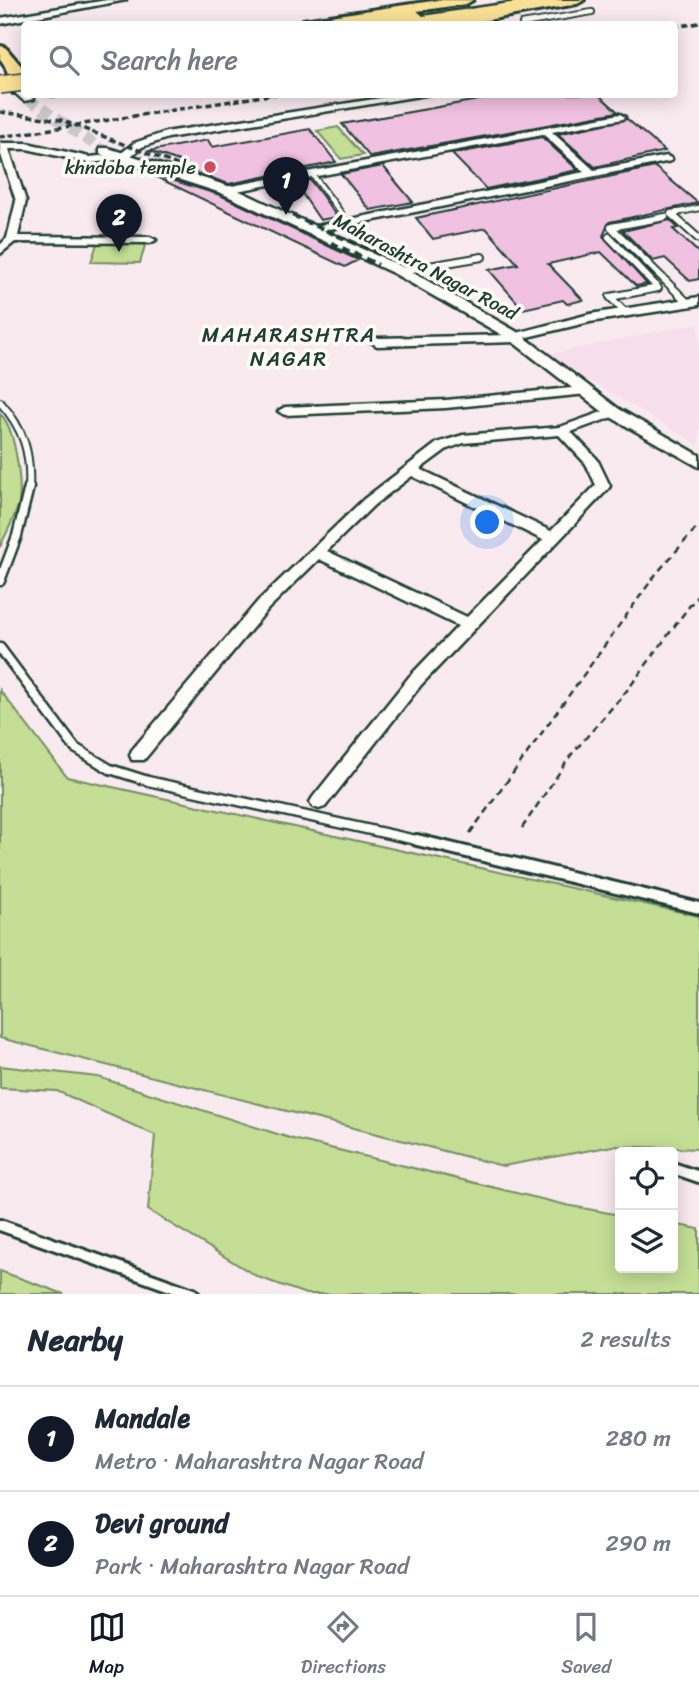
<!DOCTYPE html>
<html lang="en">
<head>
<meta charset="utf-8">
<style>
	:root { --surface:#fff; --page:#f2f2f3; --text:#1f2937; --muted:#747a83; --line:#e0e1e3; --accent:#111827 }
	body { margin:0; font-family:Sriracha,sans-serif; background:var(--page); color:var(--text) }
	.controls { position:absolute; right:21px; bottom:21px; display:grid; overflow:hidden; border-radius:7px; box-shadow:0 4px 18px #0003 }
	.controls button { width:63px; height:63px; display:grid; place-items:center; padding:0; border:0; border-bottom:2px solid var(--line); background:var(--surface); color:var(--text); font:35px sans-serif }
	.you { position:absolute; left:488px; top:523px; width:24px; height:24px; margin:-18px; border:5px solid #fff; border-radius:50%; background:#1a73e8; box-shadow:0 0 0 10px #1a73e833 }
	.badge { display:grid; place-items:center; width:46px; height:46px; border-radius:50%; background:var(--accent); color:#fff; font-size:23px; font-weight:700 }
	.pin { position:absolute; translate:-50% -58px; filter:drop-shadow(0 2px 4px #0008) }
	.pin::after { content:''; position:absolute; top:37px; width:24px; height:21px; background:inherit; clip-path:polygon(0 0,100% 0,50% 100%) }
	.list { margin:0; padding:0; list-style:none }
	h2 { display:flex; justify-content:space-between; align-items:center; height:91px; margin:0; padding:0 28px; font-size:30px }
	h2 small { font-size:23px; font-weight:400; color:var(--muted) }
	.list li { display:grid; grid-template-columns:46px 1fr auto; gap:21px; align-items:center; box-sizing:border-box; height:105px; padding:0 28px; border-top:2px solid var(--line) }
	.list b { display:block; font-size:26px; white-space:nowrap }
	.list p { margin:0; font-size:23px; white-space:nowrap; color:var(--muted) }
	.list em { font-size:23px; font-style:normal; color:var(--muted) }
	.icon { flex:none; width:38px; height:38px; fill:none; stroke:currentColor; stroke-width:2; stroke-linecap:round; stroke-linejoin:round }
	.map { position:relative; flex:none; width:699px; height:1294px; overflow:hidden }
	.search { position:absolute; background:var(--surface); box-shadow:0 4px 18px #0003; left:21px; right:21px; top:21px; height:77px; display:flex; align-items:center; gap:18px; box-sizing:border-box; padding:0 24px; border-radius:7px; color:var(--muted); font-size:26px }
	.sheet { height:301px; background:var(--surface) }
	nav { display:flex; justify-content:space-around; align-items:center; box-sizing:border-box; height:98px; border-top:2px solid var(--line); background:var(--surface); font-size:19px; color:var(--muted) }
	nav a { display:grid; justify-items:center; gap:4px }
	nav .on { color:var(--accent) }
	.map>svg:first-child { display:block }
	.built { fill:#f7deec }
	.green { fill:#c4de95; stroke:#728e64; stroke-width:2 }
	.building { fill:#f1c1e1; stroke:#1f3d34; stroke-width:2 }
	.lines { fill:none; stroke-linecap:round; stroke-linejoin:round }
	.tertiary-tunnel { stroke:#cdc7ca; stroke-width:11; stroke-dasharray:11 6; stroke-linecap:butt }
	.service-far3-casing { stroke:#1f3d34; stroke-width:8 }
	.service-far2-casing { stroke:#1f3d34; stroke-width:10 }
	.service-far1-casing { stroke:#1f3d34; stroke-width:13 }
	.service-casing { stroke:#1f3d34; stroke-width:16 }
	.minor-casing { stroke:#1f3d34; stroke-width:5 }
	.tertiary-casing { stroke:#1f3d34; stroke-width:5 }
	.trunk-casing { stroke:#1f3d34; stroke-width:6 }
	.motorway-casing { stroke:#1f3d34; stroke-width:5 }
	.path { stroke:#1f3d34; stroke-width:2.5; stroke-dasharray:7 5; stroke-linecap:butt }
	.service-far3 { stroke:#fdfcf7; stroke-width:4.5 }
	.service-far2 { stroke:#fdfcf7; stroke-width:6 }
	.service-far1 { stroke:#fdfcf7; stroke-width:8 }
	.service { stroke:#fdfcf7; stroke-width:10 }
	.minor { fill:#fdfcf7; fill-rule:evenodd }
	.tertiary { fill:#fdfcf7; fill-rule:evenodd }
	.trunk { fill:#f9e096; fill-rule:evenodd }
	.motorway { fill:#f9e096; fill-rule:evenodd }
	.rail-far1 { stroke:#1f3d34; stroke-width:3.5; stroke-dasharray:6 3.5; stroke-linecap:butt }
	.rail { stroke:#1f3d34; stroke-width:4.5; stroke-dasharray:8 4.5; stroke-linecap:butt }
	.motorway-bridge-casing { stroke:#1f3d34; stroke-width:20; stroke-linecap:butt }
	.motorway-bridge { stroke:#f9e096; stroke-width:17 }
	.poi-dot { fill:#d1495b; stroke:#fdfcf7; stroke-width:2.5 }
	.labels { text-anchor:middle; stroke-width:7; stroke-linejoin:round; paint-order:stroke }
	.far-poi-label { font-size:19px; fill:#1f3d34; stroke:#fdfcf7; text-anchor:end }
	.far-street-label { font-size:19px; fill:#1f3d34; stroke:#fdfcf7 }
	.far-neighbourhood-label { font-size:21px; letter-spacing:2px; fill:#1f3d34; stroke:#fdfcf7 }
</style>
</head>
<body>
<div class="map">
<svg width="699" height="1294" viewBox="0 0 699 1294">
	<rect width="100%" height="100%" fill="#f9eaf0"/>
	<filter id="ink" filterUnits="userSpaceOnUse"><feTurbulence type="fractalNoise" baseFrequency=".0143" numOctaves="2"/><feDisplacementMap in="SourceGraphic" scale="14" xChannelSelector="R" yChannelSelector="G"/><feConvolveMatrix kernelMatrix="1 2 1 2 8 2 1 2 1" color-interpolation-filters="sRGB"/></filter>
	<g filter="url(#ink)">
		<path class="built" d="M699,323v122l-153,-90z"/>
		<path class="green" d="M338,127l25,28 -22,4 -24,-28z
			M98,241l48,1 -6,21 -49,-1z
			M0,414c15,12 22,68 19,88 -3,14 -13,31 -19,45z
			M0,690l67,87 632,139v233l-86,-3 -110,20 -503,-128z
			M0,1066l98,11 195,62 273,66 54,10v53h53v-44l26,5v65h-393l-48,-17 -110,-67 7,-75 -98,-44 -57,-3z
			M0,1271l64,23h-64z"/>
		<path class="building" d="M512,94h86l20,18 -248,45 -28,-33z
			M627,119l38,32 -70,16 -37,-33z
			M310,129l26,33 -107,22 -52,-17 8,-4 -36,-12 59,-11 4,7z
			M542,137l36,33 -92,19 -34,-35z
			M383,166l14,17 16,19 -43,8 -29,-36z
			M655,167l43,36 -89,19 -6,14 44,48 -11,2 -35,-34 -53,12 35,36 -16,4 -4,-4 -40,9 -34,-39 29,-6 -32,-36 -53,11 -17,-21z
			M159,176l61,19 138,65 -13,7 -189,-90z
			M310,180l13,17 14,20 -17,3 -25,-37z
			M670,220l8,8 -5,1 26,24v26l-9,2 -25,-23 -12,3 -30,-30z"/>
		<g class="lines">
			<path class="tertiary-tunnel" d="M28,99l76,52"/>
			<defs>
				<path id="service-far3" d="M522,24l70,-12
					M51,94h25
					M312,174l29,39
					M671,214l28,-6"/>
				<path id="service-far2" d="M671,214l28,25
					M671,214l6,-1
					M665,217l-54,10 76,75
					M609,237l49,51 -48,9 15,15
					M400,271l82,-14
					M0,402c24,27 31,51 29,87"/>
				<path id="service-far1" d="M0,581l17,-45 12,-49
					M0,648l75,100 35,21 38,12 277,61"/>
				<path id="service" d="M417,840l282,68
					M673,1168l26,9
					M0,1225l193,69"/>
				<path id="minor" d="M107,0h19l-126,24v-6z
					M406,94h25l-263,44 -26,9 -15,12 -38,4 -62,-14h-18l17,52 -8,35 132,1 6,3 -6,3 -135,-1 -15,12v-9l7,-7 9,-37 -16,-49v-9h27l62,14 31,-3 14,-11 32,-11z
					M620,114l5,3 -2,2 -71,13 42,38 73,-14 5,3 -1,2 -356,71 -6,-3 2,-2 273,-55 -41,-38 -317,59 -5,-3 5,-3z
					M699,297v8l-109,17 -67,16 -6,4 -140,4 -6,-4 6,-4 132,-3 81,-21z
					M582,387l5,1v6l-141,14 -161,7 -7,-4 7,-4 161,-7z
					M613,408l5,1v6l-47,17 26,27 13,27 -2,3 -187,196 -96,122 -6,2 -6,-2 -3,-5 3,-5 96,-120 49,-51 -139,-67 -51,50 -124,151h-12l-2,-5 2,-5 126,-149 106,-102 73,-56 26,-8 97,-8zM559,435l27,29 10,21 -45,46 -131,-62 27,-20 17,-6zM412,476l131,64 -76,77 -140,-66 47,-46z"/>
				<path id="tertiary" d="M14,88h8l2,6 10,5 -10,2 -10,-9z
					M100,148h8l123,39 174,81 114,65 100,76 80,46v12l-92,-52 -98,-76 -114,-65 -174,-81 -121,-39z"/>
				<path id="trunk" d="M439,0h34l-7,4 -139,20h-31l7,-4z
					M555,0h29l-7,4 -112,20h-27l7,-4z
					M0,46l5,1 18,21v25h-10c-6,-13 -3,-23 -13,-34z"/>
				<path id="motorway" d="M529,0h39l-8,5 -134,19h-83l8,-5 65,-9 7,6z"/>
			</defs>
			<use href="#service-far3" class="service-far3-casing"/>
			<use href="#service-far2" class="service-far2-casing"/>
			<use href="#service-far1" class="service-far1-casing"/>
			<use href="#service" class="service-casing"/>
			<use href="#minor" class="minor-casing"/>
			<use href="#tertiary" class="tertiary-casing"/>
			<use href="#trunk" class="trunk-casing"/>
			<use href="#motorway" class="motorway-casing"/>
			<path class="path" d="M522,828l49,-73 58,-67 70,-95
				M470,833l186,-259 43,-49"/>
			<use href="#service-far3" class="service-far3"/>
			<use href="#service-far2" class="service-far2"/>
			<use href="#service-far1" class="service-far1"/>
			<use href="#service" class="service"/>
			<use href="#minor" class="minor"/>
			<use href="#tertiary" class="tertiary"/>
			<use href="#trunk" class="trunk"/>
			<use href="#motorway" class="motorway"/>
			<path class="rail-far1" d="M674,27l25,-4
				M0,112l61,8 119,46
				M0,137l276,-43"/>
			<path class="rail" d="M292,215l98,44
				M331,243l47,22"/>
			<defs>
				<path id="motorway-bridge" d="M0,85l24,-3"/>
			</defs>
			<use href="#motorway-bridge" class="motorway-bridge-casing"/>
			<use href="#motorway-bridge" class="motorway-bridge"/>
		</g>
	</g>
	<circle class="poi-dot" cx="210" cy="167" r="7"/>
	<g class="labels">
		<g class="far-poi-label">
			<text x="196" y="174">khndoba temple</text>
		</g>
		<g class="far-street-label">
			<text transform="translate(426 266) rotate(28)" y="7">Maharashtra Nagar Road</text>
		</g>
		<g class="far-neighbourhood-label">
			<text x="289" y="342">MAHARASHTRA<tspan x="289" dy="24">NAGAR</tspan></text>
		</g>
	</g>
</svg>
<div class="controls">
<button><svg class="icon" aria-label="locate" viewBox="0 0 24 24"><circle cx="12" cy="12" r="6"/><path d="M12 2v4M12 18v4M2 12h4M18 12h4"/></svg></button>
<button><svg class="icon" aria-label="layers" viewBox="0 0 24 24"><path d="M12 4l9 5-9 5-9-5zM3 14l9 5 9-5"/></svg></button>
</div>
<div class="you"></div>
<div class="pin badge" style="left:286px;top:215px">1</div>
<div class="pin badge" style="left:119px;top:252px">2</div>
<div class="search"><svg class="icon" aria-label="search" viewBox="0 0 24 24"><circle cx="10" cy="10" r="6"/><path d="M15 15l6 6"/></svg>Search here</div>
</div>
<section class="sheet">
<h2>Nearby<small>2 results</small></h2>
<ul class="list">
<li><span class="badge">1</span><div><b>Mandale</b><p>Metro · Maharashtra Nagar Road</p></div><em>280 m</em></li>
<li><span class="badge">2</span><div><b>Devi ground</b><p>Park · Maharashtra Nagar Road</p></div><em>290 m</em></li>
</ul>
</section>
<nav>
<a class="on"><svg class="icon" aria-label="map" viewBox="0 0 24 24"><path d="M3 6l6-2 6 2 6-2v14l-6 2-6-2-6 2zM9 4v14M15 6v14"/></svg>Map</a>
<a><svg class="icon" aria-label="directions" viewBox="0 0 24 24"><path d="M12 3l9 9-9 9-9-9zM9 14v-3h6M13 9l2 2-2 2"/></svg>Directions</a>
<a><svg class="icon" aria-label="saved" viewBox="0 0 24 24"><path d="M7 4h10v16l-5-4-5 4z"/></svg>Saved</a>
</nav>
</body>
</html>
